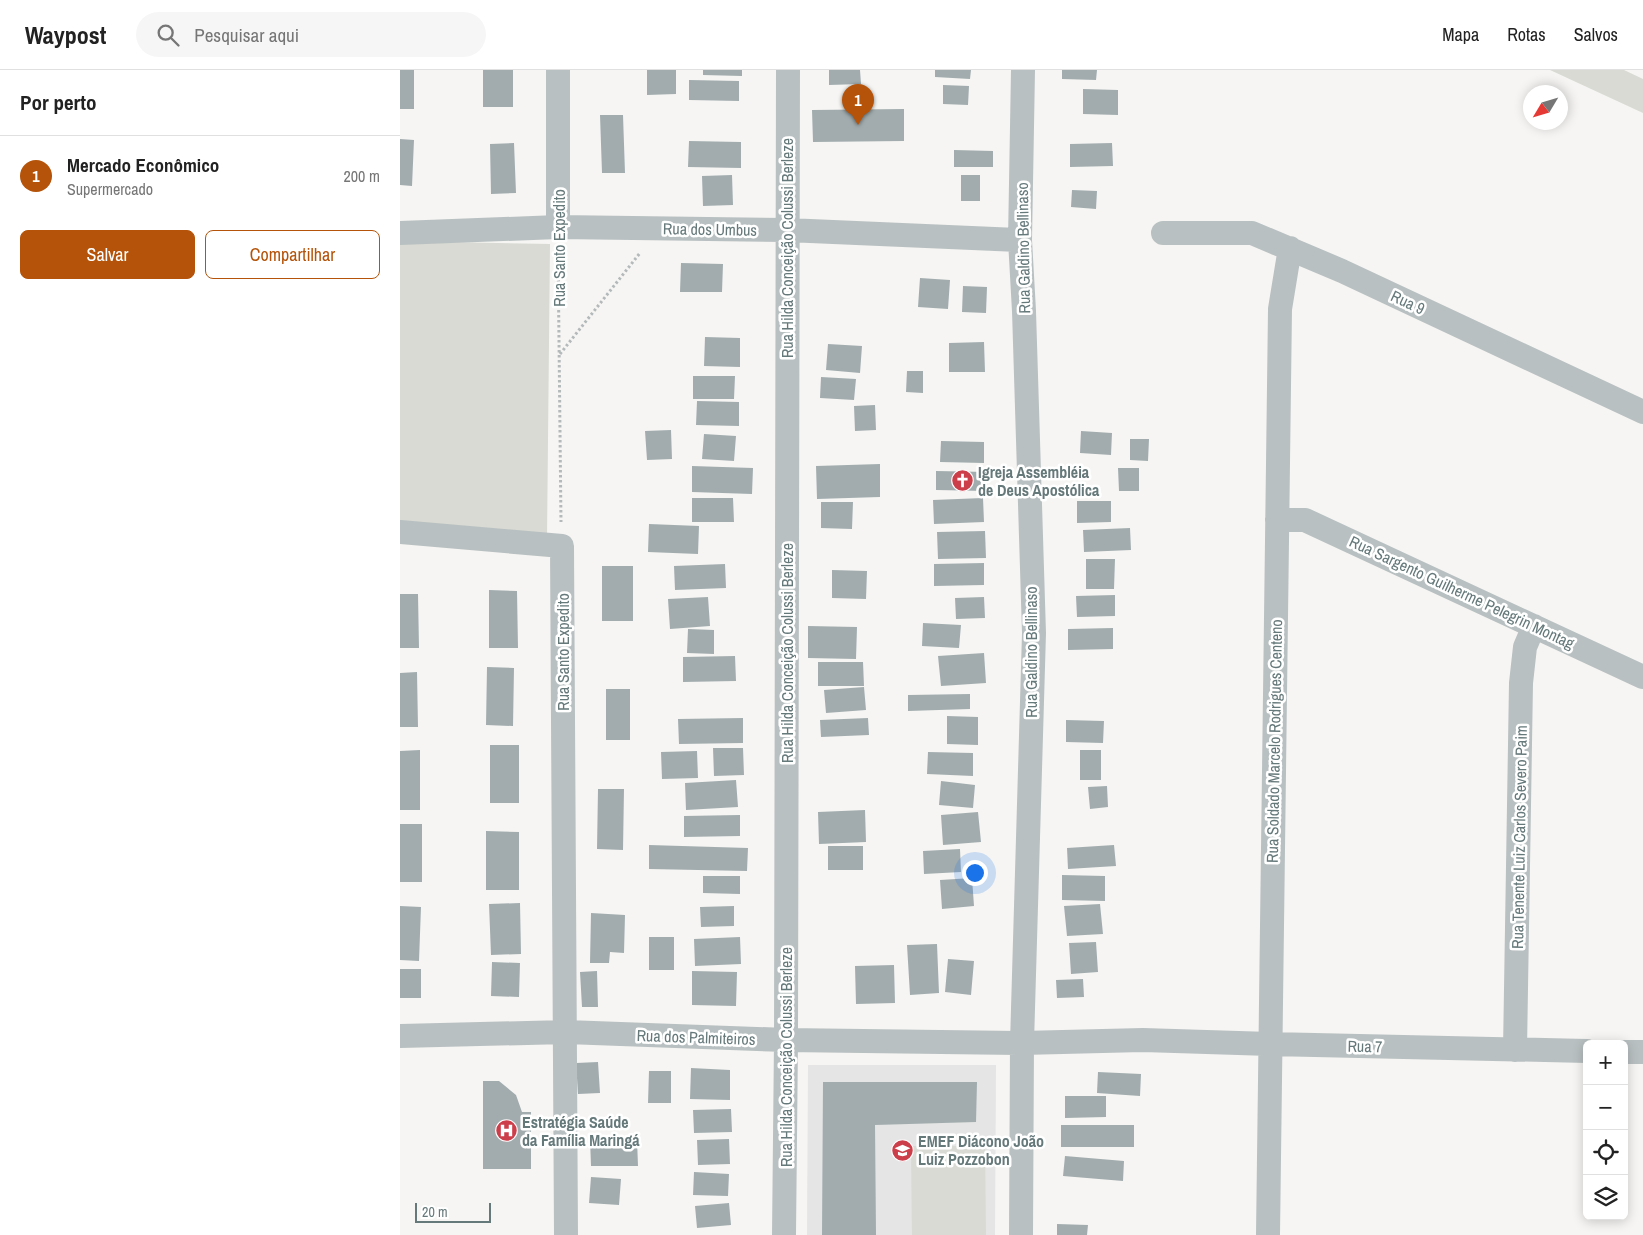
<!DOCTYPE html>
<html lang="pt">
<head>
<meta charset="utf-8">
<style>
	:root { --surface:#fff; --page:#f6f6f6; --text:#222; --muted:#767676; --line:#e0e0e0; --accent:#b45309 }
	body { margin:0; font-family:"Archivo Narrow",sans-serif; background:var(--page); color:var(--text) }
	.controls { position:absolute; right:15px; bottom:15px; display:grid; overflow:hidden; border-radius:8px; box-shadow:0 2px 12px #0003 }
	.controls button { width:45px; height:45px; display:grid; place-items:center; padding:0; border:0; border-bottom:1px solid var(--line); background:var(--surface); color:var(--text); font:25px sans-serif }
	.compass { position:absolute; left:1123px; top:15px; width:45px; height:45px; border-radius:50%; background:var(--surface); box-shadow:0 2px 12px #0003; rotate:232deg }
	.scale { position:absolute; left:15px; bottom:12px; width:76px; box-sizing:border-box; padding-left:5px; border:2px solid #65787a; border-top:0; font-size:14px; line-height:18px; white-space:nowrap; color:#65787a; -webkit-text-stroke:4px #fff; paint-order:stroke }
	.you { position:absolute; left:574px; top:802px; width:18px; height:18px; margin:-12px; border:4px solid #fff; border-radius:50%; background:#1a73e8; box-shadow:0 0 0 8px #1a73e833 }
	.badge { display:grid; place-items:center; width:32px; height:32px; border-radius:50%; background:var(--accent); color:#fff; font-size:16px; font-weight:700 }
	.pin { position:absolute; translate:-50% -41px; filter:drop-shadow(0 1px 2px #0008) }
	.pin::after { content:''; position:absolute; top:26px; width:18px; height:15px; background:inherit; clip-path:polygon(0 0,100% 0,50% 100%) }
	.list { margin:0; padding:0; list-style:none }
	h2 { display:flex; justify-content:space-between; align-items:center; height:65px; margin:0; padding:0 20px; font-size:21px }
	h2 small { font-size:16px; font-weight:400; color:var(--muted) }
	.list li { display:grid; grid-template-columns:32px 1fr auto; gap:15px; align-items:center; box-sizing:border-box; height:80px; padding:0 20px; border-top:1px solid var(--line) }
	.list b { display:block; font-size:19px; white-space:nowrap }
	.list p { margin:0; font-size:16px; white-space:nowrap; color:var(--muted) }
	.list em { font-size:16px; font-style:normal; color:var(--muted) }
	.actions { display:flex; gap:10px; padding:15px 20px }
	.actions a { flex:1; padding:11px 0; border:1px solid var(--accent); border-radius:8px; text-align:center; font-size:18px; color:var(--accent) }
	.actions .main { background:var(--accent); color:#fff }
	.icon { flex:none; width:28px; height:28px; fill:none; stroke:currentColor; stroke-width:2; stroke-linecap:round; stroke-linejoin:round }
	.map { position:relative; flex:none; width:1243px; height:1165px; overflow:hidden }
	header { display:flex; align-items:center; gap:30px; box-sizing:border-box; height:70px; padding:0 25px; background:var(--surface); border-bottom:1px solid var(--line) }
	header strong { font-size:24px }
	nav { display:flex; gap:28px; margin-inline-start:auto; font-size:18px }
	.search { width:350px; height:45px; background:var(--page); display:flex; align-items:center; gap:12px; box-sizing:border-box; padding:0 18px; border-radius:28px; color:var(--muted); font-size:19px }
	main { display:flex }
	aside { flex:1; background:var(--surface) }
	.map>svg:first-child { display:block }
	.built { fill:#e4e5e4 }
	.green { fill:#d8dad3 }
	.building { fill:#a2acae }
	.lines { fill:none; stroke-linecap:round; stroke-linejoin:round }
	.path { stroke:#b4b9ba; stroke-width:3; stroke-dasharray:2.5 2.5; stroke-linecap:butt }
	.street { stroke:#b9c0c1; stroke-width:24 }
	.labels { text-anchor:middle; stroke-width:5; stroke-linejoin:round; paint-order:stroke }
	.street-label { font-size:16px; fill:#65787a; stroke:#fff }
	.poi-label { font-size:16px; font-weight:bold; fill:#65787a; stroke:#fff; text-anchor:start }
</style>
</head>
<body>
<header>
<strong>Waypost</strong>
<div class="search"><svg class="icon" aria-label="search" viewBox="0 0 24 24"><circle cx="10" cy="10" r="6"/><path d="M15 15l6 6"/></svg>Pesquisar aqui</div>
<nav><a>Mapa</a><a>Rotas</a><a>Salvos</a></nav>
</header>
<main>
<aside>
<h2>Por perto<small></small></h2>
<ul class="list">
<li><span class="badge">1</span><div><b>Mercado Econômico</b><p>Supermercado</p></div><em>200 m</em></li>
</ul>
<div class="actions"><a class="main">Salvar</a><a>Compartilhar</a></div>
</aside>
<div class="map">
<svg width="1243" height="1165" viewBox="0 0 1243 1165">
	<rect width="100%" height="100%" fill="#f6f5f3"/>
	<path class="built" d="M408,995h188l-1,170h-188z"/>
	<path class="green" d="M1150,0h74l19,9v34z
		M0,171l150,3 -3,294 -147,-15z
		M511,1076h74l1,89h-74z"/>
	<path class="building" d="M0,0h14v39h-14z
		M83,0h30v37h-30z
		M247,0h29v24l-29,1z
		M303,0h39v6l-39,-1z
		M429,0h31l1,14 -32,1z
		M535,0h36l-1,9 -35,-2z
		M662,0h35l-1,10 -34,-1z
		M289,10l50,1v20l-50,-1z
		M543,15l26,1 -1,19 -25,-1z
		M683,19l35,1v25l-35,-1z
		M504,39v32l-91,1 -1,-32z
		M200,45h23l2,58h-23z
		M0,69l14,1 -2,46 -12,-1z
		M289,71l52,1v26l-53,-1z
		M114,73l2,50 -25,1 -1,-50z
		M712,73l1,23 -43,1v-23z
		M554,80l39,1v16h-39z
		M332,105l1,30 -30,1 -1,-30z
		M561,105h19v26h-19z
		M672,120l25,1 -1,18 -25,-2z
		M281,193l42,1 -1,28h-42z
		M520,208l30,2 -2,29 -30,-2z
		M563,216l24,1 -1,26 -24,-1z
		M305,267l35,1v29l-36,-1z
		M584,272l1,30h-36v-29z
		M428,274l34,2 -2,27 -34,-3z
		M507,301h16v22l-17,-1z
		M293,306h42l-1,23h-41z
		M421,307l35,2 -2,21 -34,-2z
		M297,331l42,1v24l-43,-1z
		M475,335l1,25 -21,1 -1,-25z
		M271,360l1,29 -25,1 -2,-29z
		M681,361l31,2 -1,22 -31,-2z
		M304,364l32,2 -2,25 -32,-2z
		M730,369h19l-1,22 -18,-1z
		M541,371l43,1v21l-44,-1z
		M480,394v33l-63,2 -1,-33z
		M292,396l61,2 -1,26 -60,-2z
		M718,398h21v23h-20z
		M536,401l52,1 -1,19 -51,-1z
		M292,428h41l1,24h-42z
		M583,428l1,24 -50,2 -1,-24z
		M677,431h34v21l-34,1z
		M421,432h32l-1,27 -31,-1z
		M249,454l50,2 -1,28 -50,-2z
		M730,458l1,22 -47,2 -1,-22z
		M585,461l1,27 -48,1 -1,-27z
		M686,489h29l-1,30h-28z
		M584,493v22l-50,1v-22z
		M325,494l1,24 -51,2 -1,-24z
		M202,496h31v55h-31z
		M432,500l35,1 -1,28 -34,-1z
		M89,520l28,1 1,57h-29z
		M0,524h18l1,54h-19z
		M715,525v21l-38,1 -1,-21z
		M308,527l2,29 -40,3 -2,-30z
		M584,527l1,21 -29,1 -1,-21z
		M523,553l38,2 -2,23 -37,-2z
		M408,556l49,1 -1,32 -48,-1z
		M713,558v21l-45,1v-21z
		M288,559l26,1v24l-27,-1z
		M584,583l2,30 -45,3 -3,-30z
		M335,586l1,25 -53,1v-25z
		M418,592h45l1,24h-46z
		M87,597l27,1 -1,58 -27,-1z
		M17,602l1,55h-18v-54z
		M464,617l2,23 -40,3 -2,-23z
		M206,619h24v51h-24z
		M570,624v15l-62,2v-16z
		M547,646l31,1v28l-31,-1z
		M343,648v25l-64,1 -1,-25z
		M468,648l1,17 -48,2 -1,-17z
		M666,650l38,1 -1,22 -37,-1z
		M90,675h29v58h-29z
		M313,678h30l1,27 -30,1z
		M20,680v60h-20v-59z
		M680,680h21v30h-21z
		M297,681l1,27 -36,1 -1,-27z
		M528,682l45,1v23l-46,-2z
		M336,710l2,27 -52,3 -1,-27z
		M541,711l34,4 -2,23 -34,-3z
		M707,716l1,21 -18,2 -2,-22z
		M198,719h26l-1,61 -26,-1z
		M465,740l1,32 -47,2 -1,-32z
		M578,742l3,30 -38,3 -2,-30z
		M340,745v21l-56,1v-21z
		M0,754h22v58h-22z
		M86,761l33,1v58h-33z
		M249,775l99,3 -1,23 -98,-2z
		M714,775l2,21 -48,3 -1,-21z
		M428,776h35v24h-35z
		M560,779l1,23 -37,2 -1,-23z
		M662,805l43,1v25l-43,-1z
		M303,806h37v18l-37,-1z
		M572,808l2,28 -32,3 -2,-29z
		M120,833l1,51 -30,1 -2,-51z
		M700,834l3,30 -36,2 -3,-30z
		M0,836l21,1 -2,54 -19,-1z
		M334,836v20l-33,1 -1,-20z
		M191,843l34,2 -1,38 -14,-1 -1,11h-19z
		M249,867h25v33h-25z
		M340,867l1,27 -46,2 -1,-27z
		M696,872l2,30 -27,2 -2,-31z
		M537,874l2,49 -29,2 -3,-50z
		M548,889l26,2 -3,34 -26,-3z
		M92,892l28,1 -1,34 -28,-1z
		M494,895l1,38 -39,1 -1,-38z
		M0,899h21v29h-21z
		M197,901l1,36h-16l-2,-35z
		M292,901l45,1 -1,34 -44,-1z
		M683,909l1,18 -27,1 -1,-18z
		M198,992l2,31 -22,1 -2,-31z
		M291,998l39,2v30l-40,-1z
		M249,1001h22v32h-23z
		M698,1002l43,2 -1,22 -43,-3z
		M83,1011h16l17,14 6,17h9v57h-48z
		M423,1012h154l-1,40 -101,3 1,110h-54z
		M665,1026h41v21l-41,1z
		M331,1039l1,23 -38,1 -1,-23z
		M661,1055h73v22h-73z
		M190,1069h47l1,27h-47z
		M329,1069l1,25 -32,1 -1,-25z
		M665,1086l59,5 -1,20 -60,-5z
		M294,1102l35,2 -1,22 -35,-1z
		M191,1107l30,2 -2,26 -30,-2z
		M329,1133l2,22 -34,3 -2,-22z
		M657,1154l31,1 -1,10h-30z"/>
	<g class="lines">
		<path class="path" d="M158,180l3,272
			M160,284l80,-101"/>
		<path class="street" d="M158,0v157
			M0,163l158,-6 229,3 233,10
			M763,163h89l90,38 301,141
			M877,450h28l338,157
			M0,462l162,14 4,689
			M0,966l166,-4 220,8 236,3 121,-3 127,4 317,7
			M1115,980l6,-367 4,-36 9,-21
			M1224,982h19
			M384,1165l2,-195 2,-970
			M621,1165l1,-192 12,-410 -10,-322 -4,-71 3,-170
			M868,1165l12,-926 10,-61"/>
	</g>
	<defs>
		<symbol id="church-disc" viewBox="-11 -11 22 22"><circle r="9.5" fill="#cc3e4a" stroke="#fff"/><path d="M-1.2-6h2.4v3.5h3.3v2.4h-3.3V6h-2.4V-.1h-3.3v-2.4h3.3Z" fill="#fff"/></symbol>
		<symbol id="hospital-disc" viewBox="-11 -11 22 22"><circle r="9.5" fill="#cc3e4a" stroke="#fff"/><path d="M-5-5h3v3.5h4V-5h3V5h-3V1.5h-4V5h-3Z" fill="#fff"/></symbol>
		<symbol id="school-disc" viewBox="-11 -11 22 22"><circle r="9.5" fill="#cc3e4a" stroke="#fff"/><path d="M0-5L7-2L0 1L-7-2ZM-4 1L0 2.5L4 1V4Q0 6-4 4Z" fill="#fff"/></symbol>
	</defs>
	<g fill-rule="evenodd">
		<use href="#church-disc" x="550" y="398" width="25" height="25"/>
		<use href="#hospital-disc" x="94" y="1048" width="25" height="25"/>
		<use href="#school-disc" x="490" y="1068" width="25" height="25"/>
	</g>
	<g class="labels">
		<g class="street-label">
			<text transform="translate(310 159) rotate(1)" y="6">Rua dos Umbus</text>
			<text transform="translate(159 178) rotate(-90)" y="6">Rua Santo Expedito</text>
			<text transform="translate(387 178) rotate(-90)" y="6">Rua Hilda Conceição Colussi Berleze</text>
			<text transform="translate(623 178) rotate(-91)" y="6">Rua Galdino Bellinaso</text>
			<text transform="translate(1008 232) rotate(25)" y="6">Rua 9</text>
			<text transform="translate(1062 522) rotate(25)" y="6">Rua Sargento Guilherme Pelegrin Montag</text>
			<text transform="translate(163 582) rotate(-90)" y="6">Rua Santo Expedito</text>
			<text transform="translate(631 582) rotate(-90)" y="6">Rua Galdino Bellinaso</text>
			<text transform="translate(387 583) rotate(-90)" y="6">Rua Hilda Conceição Colussi Berleze</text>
			<text transform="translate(874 671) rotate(-89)" y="6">Rua Soldado Marcelo Rodrigues Centeno</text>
			<text transform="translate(1119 767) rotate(-89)" y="6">Rua Tenente Luiz Carlos Severo Paim</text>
			<text transform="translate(296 967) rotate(2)" y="6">Rua dos Palmiteiros</text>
			<text transform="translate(965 976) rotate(1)" y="6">Rua 7</text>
			<text transform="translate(386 987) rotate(-90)" y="6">Rua Hilda Conceição Colussi Berleze</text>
		</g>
		<g class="poi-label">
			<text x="578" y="408">Igreja Assembléia<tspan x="578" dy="18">de Deus Apostólica</tspan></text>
			<text x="122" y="1058">Estratégia Saúde<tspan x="122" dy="18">da Família Maringá</tspan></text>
			<text x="518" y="1077">EMEF Diácono João<tspan x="518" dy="18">Luiz Pozzobon</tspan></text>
		</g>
	</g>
</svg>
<div class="controls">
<button>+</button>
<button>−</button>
<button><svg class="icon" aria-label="locate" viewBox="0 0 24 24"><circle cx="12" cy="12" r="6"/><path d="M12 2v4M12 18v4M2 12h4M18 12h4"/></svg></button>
<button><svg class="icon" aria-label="layers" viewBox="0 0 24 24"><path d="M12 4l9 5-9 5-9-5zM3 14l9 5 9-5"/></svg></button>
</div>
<svg class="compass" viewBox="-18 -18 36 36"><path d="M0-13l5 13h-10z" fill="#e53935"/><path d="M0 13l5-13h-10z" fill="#767676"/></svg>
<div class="scale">20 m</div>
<div class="you"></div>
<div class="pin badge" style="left:458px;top:55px">1</div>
</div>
</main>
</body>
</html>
